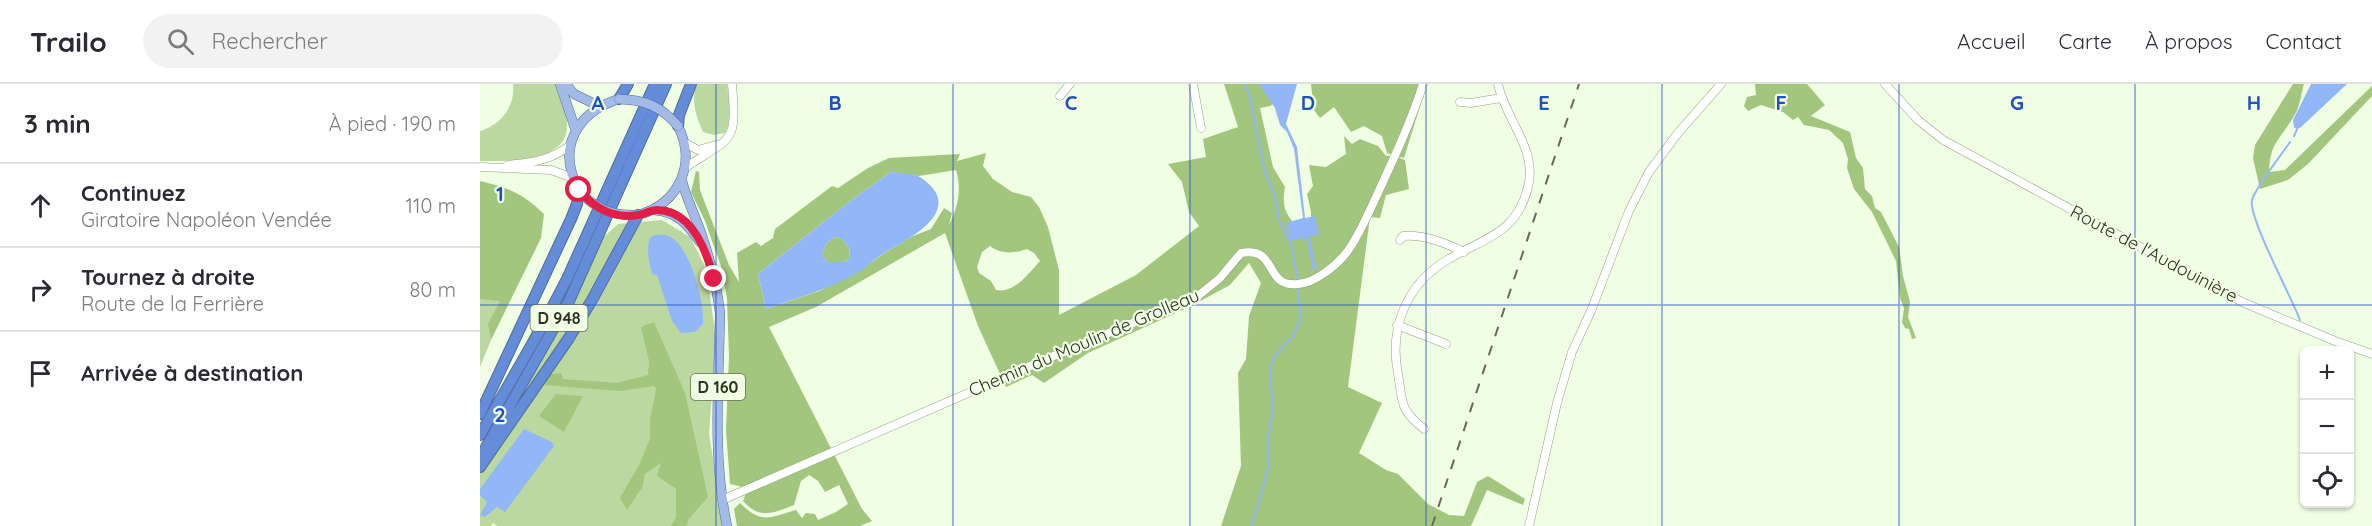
<!DOCTYPE html>
<html lang="fr">
<head>
<meta charset="utf-8">
<style>
	:root { --surface:#fff; --page:#f2f2f3; --text:#2b2b33; --muted:#7c7c81; --line:#e1e1e2 }
	body { margin:0; font-family:Quicksand,sans-serif; background:var(--page); color:var(--text) }
	.controls { position:absolute; right:18px; bottom:18px; display:grid; overflow:hidden; border-radius:9px; box-shadow:0 2px 4px #0004 }
	.controls button { width:54px; height:54px; display:grid; place-items:center; padding:0; border:0; border-bottom:2px solid var(--line); background:var(--surface); color:var(--text); font:30px sans-serif }
	.stop { position:absolute; width:18px; height:18px; margin:-14px; border:4px solid #e11d48; border-radius:50%; background:#fff }
	.stop.end { background:#e11d48; border-color:#fff; box-shadow:0 2px 6px #0008 }
	.list { margin:0; padding:0; list-style:none }
	h2 { display:flex; justify-content:space-between; align-items:center; height:78px; margin:0; padding:0 24px; font-size:26px }
	h2 small { font-size:20px; font-weight:400; color:var(--muted) }
	.list li { display:grid; grid-template-columns:39px 1fr auto; gap:18px; align-items:center; box-sizing:border-box; height:84px; padding:0 24px; border-top:2px solid var(--line) }
	.list b { display:block; font-size:22px; white-space:nowrap }
	.list p { margin:0; font-size:20px; white-space:nowrap; color:var(--muted) }
	.list em { font-size:20px; font-style:normal; color:var(--muted) }
	.icon { flex:none; width:33px; height:33px; fill:none; stroke:currentColor; stroke-width:2; stroke-linecap:round; stroke-linejoin:round }
	.map { position:relative; flex:none; width:1892px; height:442px; overflow:hidden }
	header { display:flex; align-items:center; gap:36px; box-sizing:border-box; height:84px; padding:0 30px; background:var(--surface); border-bottom:2px solid var(--line) }
	header strong { font-size:28px }
	nav { display:flex; gap:33px; margin-inline-start:auto; font-size:21px }
	.search { width:420px; height:54px; background:var(--page); display:flex; align-items:center; gap:15px; box-sizing:border-box; padding:0 21px; border-radius:33px; color:var(--muted); font-size:22px }
	main { display:flex }
	aside { flex:1; background:var(--surface) }
	.map>svg:first-child { display:block }
	.green { fill:#bcd8a1 }
	.forest { fill:#a3c67e; fill-rule:evenodd }
	.water { fill:#93b6f9; fill-rule:evenodd }
	.lines { fill:none; stroke-linecap:round; stroke-linejoin:round }
	.stream { stroke:#93b6f9; stroke-width:2 }
	.minor-casing { stroke:#91a182; stroke-width:9 }
	.major-casing { stroke:#516d9a; stroke-width:10 }
	.highway-casing { stroke:#516d9a; stroke-width:12 }
	.minor { stroke:#fff; stroke-width:8 }
	.major { stroke:#a3bae8; stroke-width:9 }
	.highway { stroke:#658cd8; stroke-width:10 }
	.rail { stroke:#636b5b; stroke-width:2; stroke-dasharray:10 10; stroke-linecap:butt }
	.major-bridge-casing { stroke:#516d9a; stroke-width:10; stroke-linecap:butt }
	.major-bridge { stroke:#a3bae8; stroke-width:9 }
	.route { stroke:#e11d48; stroke-width:8 }
	.grid { fill:none; stroke:#2052bf; stroke-width:1.5; stroke-opacity:0.55 }
	.labels { text-anchor:middle; stroke-width:4.5; stroke-linejoin:round; paint-order:stroke }
	.shield { fill:#f0fee3; stroke:#68705f; stroke-width:1.5 }
	.shield-label { font-size:16px; font-weight:bold; fill:#2d3326 }
	.street-label { font-size:18px; fill:#2d3326; stroke:#f0fee3 }
	.grid-label { font-size:20px; text-anchor:middle; font-weight:bold; fill:#2052bf; stroke:#f0fee3; stroke-width:4.5; stroke-linejoin:round; paint-order:stroke }
</style>
</head>
<body>
<header>
<strong>Trailo</strong>
<div class="search"><svg class="icon" aria-label="search" viewBox="0 0 24 24"><circle cx="10" cy="10" r="6"/><path d="M15 15l6 6"/></svg>Rechercher</div>
<nav><a>Accueil</a><a>Carte</a><a>À propos</a><a>Contact</a></nav>
</header>
<main>
<aside>
<h2>3 min<small>À pied · 190 m</small></h2>
<ul class="list">
<li><svg class="icon" aria-label="ahead" viewBox="0 0 24 24"><path d="M12 20V5M6 11l6-6 6 6"/></svg><div><b>Continuez</b><p>Giratoire Napoléon Vendée</p></div><em>110 m</em></li>
<li><svg class="icon" aria-label="right" viewBox="0 0 24 24"><path d="M7 20v-9h11M14 6l5 5-5 5"/></svg><div><b>Tournez à droite</b><p>Route de la Ferrière</p></div><em>80 m</em></li>
<li><svg class="icon" aria-label="arrive" viewBox="0 0 24 24"><path d="M6 21V4h12l-3 4 3 4H6"/></svg><div><b>Arrivée à destination</b></div></li>
</ul>
</aside>
<div class="map">
<svg width="1892" height="442" viewBox="0 0 1892 442">
	<rect width="100%" height="100%" fill="#f0fee3"/>
	<path class="green" d="M33,0h44c4,13 11,28 10,42 0,37 -60,35 -87,35v-30c19,-5 36,-24 33,-47z
		M217,0h30c2,17 6,34 -2,49l-11,2 -11,-3c-6,-14 -13,-32 -6,-48z
		M182,136l28,17 16,31 10,71 -7,95 15,92h-227l-4,-3 -2,3h-11v-80l56,-125 41,-60 41,-37z
		M0,211l22,2 -13,27 2,16 -11,27z"/>
	<path class="forest" d="M744,0h39l14,18 -7,4 -10,2 13,59 12,20c-4,23 2,30 18,45l8,-2v-18l-4,-18 6,-8 -4,-21 17,2 20,-13 -2,-18 8,8 8,-5 18,7 8,10h9l10,4 4,29 -23,6 -6,23 -10,-1 -22,170 34,16 -23,50 27,17 12,4 30,30 21,11 15,1 13,-34 11,-6 37,23 -2,6 -36,-15 -16,36h-250l20,-60 -3,-93 8,-14 3,-43 12,-33 -12,-20 -19,22 -39,21 -103,47 -44,30 -12,-8 -26,12 -28,-61 -33,-93 -129,74 -47,20 93,182 10,12 -12,5h-123l-3,-17 6,-6c22,22 30,14 56,7l6,8 4,-5 9,1 3,6 18,-8 12,-8 -9,-19 -14,7 -7,-11 -9,-6 -8,6 -7,24c-21,8 -34,15 -51,-4l5,-13 -18,-4 -4,-54 3,-73 -2,-58 -5,-30 -17,-48 -14,-29 5,-21 3,1 1,18 29,75 10,17 -2,-29 19,-11 5,4 12,-8 2,-9 57,-43 6,2 30,-20 21,-10 71,-4 -3,7 29,-8 -3,13 10,13 19,13 19,5 8,10 9,20 11,43v45l77,-40 63,-49 -10,-14 -7,-30 -14,-18 38,-7 -3,-18 35,-12zM476,86c6,21 2,36 -7,55l3,-12 -8,-5 -13,21 -18,7 -27,16 -31,22 -36,17 -53,18 -8,-35 95,-75 38,-27 28,4zM510,162c10,8 24,8 37,3l7,4 6,8c-11,12 -26,33 -44,29l-5,-9 -12,-8 -2,-6 5,-15z
		M831,0h116l-23,74 -17,-5 -5,-17 -18,-10 -13,6 -17,-25 -14,11 -6,-8z
		M1275,0h52l18,21 -14,11 39,16 6,26 7,10 2,21 7,7 3,12 6,4 18,35 4,29 7,26 -2,15 8,21 -4,1 -3,-10 -4,-1 -3,-6 2,-14 -4,-10 -4,-37 -24,-49 -18,-23 -7,-21 1,-9 -5,-16 -14,-13 -25,-5 -6,-8 -5,3 -10,-8 -22,-7 -13,6 -4,-5 3,-9 9,-2z
		M1813,0h11c-3,10 -4,23 -10,32 -14,24 -24,26 -25,56l16,-2 87,-84v10l-64,68 -20,16 -28,9 -7,-31 2,-13z
		M0,97c29,7 42,12 64,33l-3,24 -50,102 -3,-16 12,-23 -20,-2z
		M355,153l6,1 9,11 -1,10 -6,3h-16l-5,-8 5,-11z
		M174,238l31,71 23,104 -19,22 -3,7h-15l5,-9v-28l-19,-13 4,-13 -16,11 -2,12 -16,24 -7,-12 19,-33 11,-26v-19l6,-31 -2,-3 -34,5 -76,-6 5,-11 12,-1 2,6 54,4 31,-8 1,-14 -8,-34z
		M76,310l27,2 -19,36 -25,-16z"/>
	<path class="water" d="M779,0h38l-11,40 11,23 8,71 10,-2 4,18 -10,3 8,32 -4,1 -7,-32 -16,3 -4,-18 17,-5 -9,-69 -7,-17 -7,-7 -5,-17z
		M1831,0h36l-47,44h-6l-1,-8z
		M411,88c8,1 19,1 27,4 8,4 16,12 19,19 10,26 -33,46 -51,57 -12,7 -22,18 -34,24 -27,14 -57,23 -86,33l-8,-35 95,-75zM355,153l6,1 9,11 -1,10 -6,3h-16l-5,-8 5,-11z
		M174,151c7,-1 13,-1 18,3 19,12 33,65 31,86l-8,8 -14,1 -9,-12 -15,-46 -5,-1c-3,-12 -6,-25 -2,-36z
		M44,345l28,13 2,4 -49,66 -8,-5 -12,10 -5,-2 7,-13 -7,-7v-6z"/>
	<g class="lines">
		<path class="stream" d="M764,0l5,9 15,76 11,27 3,22 13,27 7,35
			M1814,52l4,-9
			M1810,58c-8,12 -35,46 -38,58 -4,17 40,98 48,120
			M772,442l16,-58v-28l5,-31 -3,-36 3,-15 20,-22 8,-17 -3,-33"/>
		<defs>
			<path id="minor" d="M713,0l8,44
				M1405,0l33,36 25,20 299,162 93,39 37,13
				M580,12l10,-12
				M980,18l11,1 30,-5
				M205,59l13,7 18,-5
				M28,81c26,-3 41,-4 63,-20
				M0,83l71,3 22,8
				M206,83c47,-31 51,-23 46,-83
				M920,156l3,-4c20,-2 43,7 61,16
				M917,241l49,19
				M944,345c-25,-20 -21,-26 -26,-55 -9,-46 8,-89 49,-114 37,-22 70,-26 81,-73 10,-38 -23,-68 -30,-103
				M242,416l322,-140 154,-64 22,-18 21,-25c38,-7 22,35 57,31 17,-1 39,-19 49,-32 13,-18 21,-38 30,-57 17,-37 34,-73 46,-111
				M1049,442l28,-123 15,-51 19,-41 38,-100 20,-39 29,-39 43,-49"/>
			<path id="major" d="M80,0l16,47
				M86,0l8,10 25,12
				M202,97c5,20 15,38 21,58 8,24 14,49 17,74 -1,71 -8,142 7,213
				M99,106c-23,-42 -2,-78 40,-91
				M174,126c24,2 33,14 46,32
				M158,131c41,-11 59,-51 40,-89"/>
			<path id="highway" d="M139,15l9,-15
				M198,42l1,-11 12,-31
				M0,330l91,-195 6,-15 2,-14
				M0,351l63,-110 24,-46 88,-195
				M0,374l89,-157 97,-217
				M0,383l89,-129 23,-38 46,-85"/>
		</defs>
		<use href="#minor" class="minor-casing"/>
		<use href="#major" class="major-casing"/>
		<use href="#highway" class="highway-casing"/>
		<use href="#minor" class="minor"/>
		<use href="#major" class="major"/>
		<use href="#highway" class="highway"/>
		<path class="rail" d="M952,442l147,-442"/>
		<defs>
			<path id="major-bridge" d="M139,15c26,1 42,7 59,27
				M99,106c16,20 34,26 59,25"/>
		</defs>
		<use href="#major-bridge" class="major-bridge-casing"/>
		<use href="#major-bridge" class="major-bridge"/>
	</g>
	<g class="lines">
		<path class="route" d="M99,106c15,19 36,29 60,25 6,-1 12,-5 18,-5 35,0 50,42 57,69"/>
	</g>
	<path class="grid" d="M236,0v442M473,0v442M710,0v442M946,0v442M1182,0v442M1419,0v442M1655,0v442M0,221h1892"/>
	<g class="labels">
		<g class="shield">
			<rect x="50.5" y="221" width="57" height="26" rx="4.5"/>
			<rect x="211" y="290" width="54" height="26" rx="4.5"/>
		</g>
		<g class="shield-label">
			<text x="79" y="240">D 948</text>
			<text x="238" y="309">D 160</text>
		</g>
		<g class="street-label">
			<text transform="translate(1674 170) rotate(28)" y="6">Route de l'Audouinière</text>
			<text transform="translate(604 259) rotate(-23)" y="6">Chemin du Moulin de Grolleau</text>
		</g>
	</g>
	<g class="grid-label">
		<text x="118" y="26">A</text>
		<text x="355" y="26">B</text>
		<text x="591" y="26">C</text>
		<text x="828" y="26">D</text>
		<text x="1064" y="26">E</text>
		<text x="1301" y="26">F</text>
		<text x="1537" y="26">G</text>
		<text x="1774" y="26">H</text>
		<text x="20" y="117">1</text>
		<text x="20" y="338">2</text>
	</g>
</svg>
<div class="controls">
<button>+</button>
<button>−</button>
<button><svg class="icon" aria-label="locate" viewBox="0 0 24 24"><circle cx="12" cy="12" r="6"/><path d="M12 2v4M12 18v4M2 12h4M18 12h4"/></svg></button>
</div>
<div class="stop" style="left:99px;top:106px"></div>
<div class="stop end" style="left:234px;top:195px"></div>
</div>
</main>
</body>
</html>
